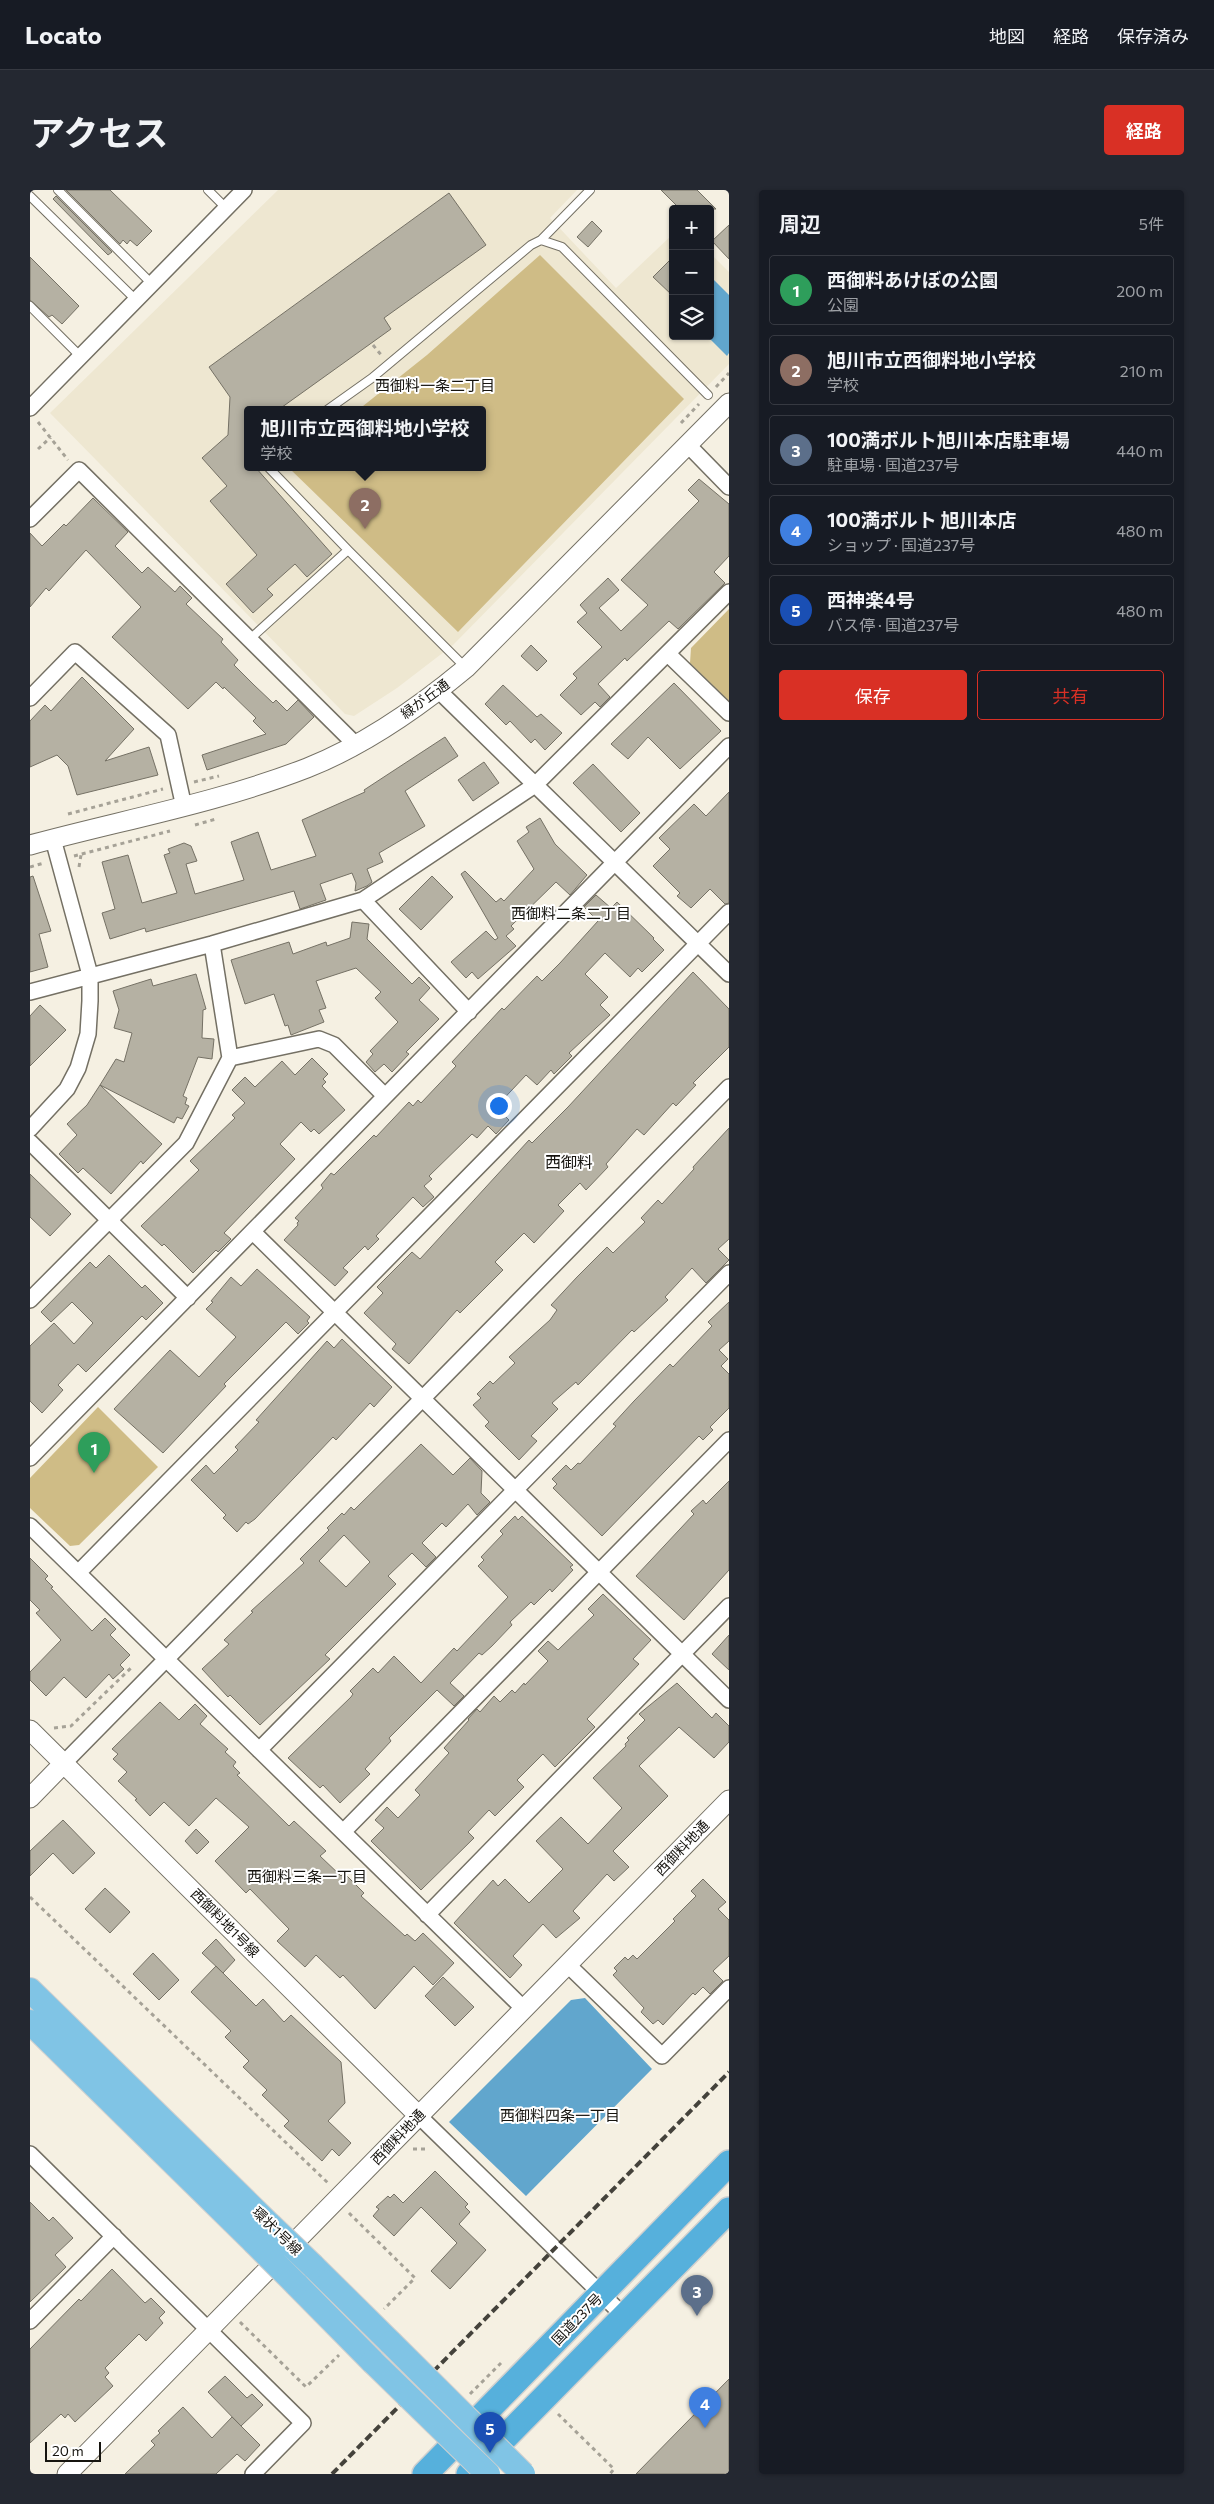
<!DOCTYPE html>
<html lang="ja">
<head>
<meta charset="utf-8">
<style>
	:root { --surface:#171b24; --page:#242831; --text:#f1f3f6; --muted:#9ea1a6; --line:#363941; --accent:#d93025 }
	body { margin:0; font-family:Commissioner,"Noto Sans JP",sans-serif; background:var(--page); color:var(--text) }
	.controls { position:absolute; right:15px; top:15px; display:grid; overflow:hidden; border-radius:5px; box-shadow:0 1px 4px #0004 }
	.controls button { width:45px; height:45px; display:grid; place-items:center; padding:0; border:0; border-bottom:1px solid var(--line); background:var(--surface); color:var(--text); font:25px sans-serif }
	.scale { position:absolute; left:15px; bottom:12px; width:56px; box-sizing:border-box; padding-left:5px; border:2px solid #16140f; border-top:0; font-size:14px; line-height:18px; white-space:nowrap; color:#16140f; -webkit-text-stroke:4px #fff; paint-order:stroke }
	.you { position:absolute; left:468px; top:915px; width:18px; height:18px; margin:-12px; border:4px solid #fff; border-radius:50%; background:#1a73e8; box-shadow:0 0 0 8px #1a73e833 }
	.badge { display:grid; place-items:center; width:32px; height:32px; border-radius:50%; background:var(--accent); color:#fff; font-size:16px; font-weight:700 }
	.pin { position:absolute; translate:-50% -41px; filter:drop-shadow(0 1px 2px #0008) }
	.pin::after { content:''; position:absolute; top:26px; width:18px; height:15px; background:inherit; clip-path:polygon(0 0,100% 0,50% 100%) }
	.popup { position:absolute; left:214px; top:216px; width:242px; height:65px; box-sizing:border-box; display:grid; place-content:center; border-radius:5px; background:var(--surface); filter:drop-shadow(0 1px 4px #0005); font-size:16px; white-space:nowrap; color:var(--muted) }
	.popup b { font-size:19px; color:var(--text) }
	.popup::after { content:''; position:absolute; left:50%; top:100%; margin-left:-10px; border:10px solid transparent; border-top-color:var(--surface) }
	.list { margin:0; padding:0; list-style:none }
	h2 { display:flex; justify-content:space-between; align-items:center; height:65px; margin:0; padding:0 20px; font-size:21px }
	h2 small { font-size:16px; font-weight:400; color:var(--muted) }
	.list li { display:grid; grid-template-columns:32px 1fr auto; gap:15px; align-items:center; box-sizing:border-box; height:70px; margin:0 10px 10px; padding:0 10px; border:1px solid var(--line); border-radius:5px }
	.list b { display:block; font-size:19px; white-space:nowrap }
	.list p { margin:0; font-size:16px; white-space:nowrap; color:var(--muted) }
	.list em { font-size:16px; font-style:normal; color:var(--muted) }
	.actions { display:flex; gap:10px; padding:15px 20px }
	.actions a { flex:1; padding:11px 0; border:1px solid var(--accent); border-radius:5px; text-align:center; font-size:18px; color:var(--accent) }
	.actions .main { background:var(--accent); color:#fff }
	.icon { flex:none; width:28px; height:28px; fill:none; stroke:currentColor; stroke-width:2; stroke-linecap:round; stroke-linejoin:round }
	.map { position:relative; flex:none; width:699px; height:2284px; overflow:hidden; border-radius:5px }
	header { display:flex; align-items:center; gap:30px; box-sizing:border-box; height:70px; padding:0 25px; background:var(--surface); border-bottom:1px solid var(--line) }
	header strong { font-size:24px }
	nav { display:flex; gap:28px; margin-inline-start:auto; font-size:18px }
	.intro { display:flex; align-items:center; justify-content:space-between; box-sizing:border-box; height:120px; padding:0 30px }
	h1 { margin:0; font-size:35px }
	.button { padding:12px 22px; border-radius:5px; background:var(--accent); color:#fff; font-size:18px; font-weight:700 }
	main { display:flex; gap:30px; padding:0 30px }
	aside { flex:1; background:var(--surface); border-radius:5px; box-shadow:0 1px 4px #0004 }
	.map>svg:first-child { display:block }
	.built { fill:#eee7d1; fill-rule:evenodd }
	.green { fill:#cfbc86 }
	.water { fill:#61a6cd }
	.building { fill:#b5b1a3; stroke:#757165; fill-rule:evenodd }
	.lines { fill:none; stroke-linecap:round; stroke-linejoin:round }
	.service-casing { stroke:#747064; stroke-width:10 }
	.minor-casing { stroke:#747064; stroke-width:18 }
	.tertiary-casing { stroke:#747064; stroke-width:21 }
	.primary-casing { stroke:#d0d0cf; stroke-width:26 }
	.trunk-casing { stroke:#d0d0cf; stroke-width:28 }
	.path { stroke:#a6a297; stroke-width:3; stroke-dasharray:4 4; stroke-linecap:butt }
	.service { stroke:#fff; stroke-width:8 }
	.minor { stroke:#fff; stroke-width:15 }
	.tertiary { stroke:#fff; stroke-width:19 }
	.primary { stroke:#80c4e5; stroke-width:24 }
	.trunk { stroke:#56b0dc; stroke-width:25 }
	.rail { stroke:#44423b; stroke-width:4; stroke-dasharray:8 4; stroke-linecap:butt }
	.primary-bridge-casing { stroke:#d0d0cf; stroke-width:26; stroke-linecap:butt }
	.primary-bridge { stroke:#80c4e5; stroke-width:24 }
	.labels { text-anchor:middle; stroke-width:4; stroke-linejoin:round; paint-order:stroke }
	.street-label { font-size:14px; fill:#16140f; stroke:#fff }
	.neighbourhood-label { font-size:15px; fill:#16140f; stroke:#fff }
	.quarter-label { font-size:16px; fill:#16140f; stroke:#fff }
</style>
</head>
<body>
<header>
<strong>Locato</strong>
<nav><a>地図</a><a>経路</a><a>保存済み</a></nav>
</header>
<div class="intro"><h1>アクセス</h1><a class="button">経路</a></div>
<main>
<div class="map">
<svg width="699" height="2284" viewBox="0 0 699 2284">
	<rect width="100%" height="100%" fill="#f5f0e2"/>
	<path class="built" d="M248,0h299l-27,28 66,70 57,-54v102h37v-83l19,19v92l-276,281 -56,43 -43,28 -9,-2 -295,-301zM218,220h234v58h-234z"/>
	<path class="green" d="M510,65l144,144 -226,233 -169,-164h193v-58h-124l69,-55z
		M699,419v92l-39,-38 1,-15z
		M68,1217l60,60 -79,78 -9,1 -40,-38v-30z"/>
	<path class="water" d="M680,86l19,19v58l-2,3 -20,-20h3z
		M555,1808l67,71 -126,127 -77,-74 122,-122z"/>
	<path class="building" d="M36,0h44l42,41 -15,15 -7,-6 -3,4 -4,-4 -3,4z
		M631,0h36l19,19h-36z
		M419,3l37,52 -102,73 7,11 -113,81h-30v58h8l76,86 -25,23 -12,-13 -28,25 6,6 -20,18 -27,-29 31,-29 -47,-54 17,-15 -25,-28 26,-23 2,-38 -21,-30z
		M26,6l56,56 -4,3 -55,-56z
		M562,31l10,10 -14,16 -11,-10z
		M699,35v34l-17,-18z
		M0,67l49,49 -17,18 -10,-9 -3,2 -19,-17z
		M643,67v39l-20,-19z
		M669,289l30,25v52l-15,16 11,11 -47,46 -9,-8 -42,40 -2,-3 -27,26 12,13 -10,10 -5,-5 -14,13 -21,-20 17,-17 -4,-4 29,-27 -25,-25 10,-9 -7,-8 28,-27 11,12 -20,18 22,23 27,-26 -27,-25 78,-79 -11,-11z
		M63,308l35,34 -13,14 27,27 6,-6 27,25 5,-6 12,12 -6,6 37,35 -2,3 17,18 -4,5 20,20 19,18 3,-3 11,11 11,-11 16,17 -28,27 -79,26 -5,-15 64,-21 -13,-13 3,-3 -32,-31 -1,2 -7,-7 -28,27 -76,-72 29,-30 -55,-57 -37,41 -3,-3 -16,19v-74l12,13 22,-22 2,2z
		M501,455l16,16 -10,10 -16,-15z
		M52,487l52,52 -29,32 44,-14 9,28 -81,20 -9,-29 -11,-11 -27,12v-46l15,-16 6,6z
		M644,493l47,48 -41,38 -32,-32 -20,22 -17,-15z
		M473,495l34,32 4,-3 21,19 -17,17 -10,-11 -4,4 -21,-22 -4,4 -21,-21z
		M415,547l13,19 -53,35 20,35 -46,27 4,9 -16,7 5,13 -5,4 -12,5 1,-8 -4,-10 -32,11 6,16 -26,9 -6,-18 -148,41 -1,-4 -35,11 -8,-26 13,-4 -13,-47 26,-7 14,48 35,-10 -13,-38 6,-2 -2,-4 16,-6 7,3 6,15 -11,3 9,30 49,-14 -13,-38 27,-10 13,38 45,-14 -14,-36 63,-28 -1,-2z
		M454,572l15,21 -26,18 -15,-21z
		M563,574l47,49 -19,19 -48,-49z
		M699,602v111l-4,1 -15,-15 -19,19 -14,-12 3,-3 -27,-27 17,-17 -11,-11 35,-34 12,12z
		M510,628l15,26 32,31 -17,20 -14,-13 -45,44 3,3 -8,7 10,10 -38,33 -6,-7 -6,6 -15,-16 35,-31 9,9 3,-2 -37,-64 4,-3 31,31 5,-4 3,3 30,-32 -17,-28 12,-9 -3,-5z
		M3,686l18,55 -12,3 9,33 -18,5v-95z
		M402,686l21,21 -32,33 -22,-21z
		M566,705l15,13 6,-6 37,36 -1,1 11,11 -22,22 -4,-4 -8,9 -25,-24 -20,21 23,23 -8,8 10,10 -41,38 3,3 -18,18 -3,-4 -14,15 -11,-10 -30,32 13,13 -13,14 -8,-8 -11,12 -5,-4 -43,42 3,3 -8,7 10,11 -11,10 -10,-10 -37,39 3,3 -11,11 -3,-4 -22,22 5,4 -13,14 -51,-46 14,-15 -1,-2 2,-2 -4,-3 28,-30 -2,-3 10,-12 3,2 40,-40 2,2 33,-35 4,4 5,-6 3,3 35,-37 -4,-4 50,-54 2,2 33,-34 5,5 18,-18 38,-42 -14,-14z
		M322,732l17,2 -2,15 45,45 7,-7 11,11 -11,12 20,19 -33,33 3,2 -17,18 -8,-8 -9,8 -9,-10 7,-8 -3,-3 28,-29 -23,-24 6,-6 -25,-24 -40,13 10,27 -7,2 5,12 -33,13 -3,-10 -3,1 -11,-32 -29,10 -14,-44 58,-18 4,12 33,-12 1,4 23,-8z
		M663,782l36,37v38l-36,36 3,2 -20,21 -3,-3 -29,32 -7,-6 -31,35 2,3 -22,23 -6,-7 -22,22 6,6 -30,32 -10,-10 -29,29 8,8 -43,43 -3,-3 -48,54 -17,-15 4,-5 -32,-31 19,-20 -6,-6 35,-35 8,7 109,-119 3,3 36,-36z
		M166,784l10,35 -3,1 -1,28 12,1 -2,20 -14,-2 -15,39 4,2 -2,6 4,2 -7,13 -5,-2 -3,6 -74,-38 16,-26 8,3 8,-29 -18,-5 5,-18 -6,-19 38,-12 2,7z
		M10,815l26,25 -36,36v-50z
		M282,868l16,16 -5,5 3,3 -4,4 23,24 -26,24 -5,-5 -3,3 -10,-10 -21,22 15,15 -71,74 7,6 -13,13 -2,-2 -23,23 -29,-29 -2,2 -21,-20 58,-56 -9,-9 45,-43 -3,-3 13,-12 -13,-13 13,-13 10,10 27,-26 13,14z
		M70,895l62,59 -19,20 -2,-3 -30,33 -28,-26 -5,5 -19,-19 18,-19 -10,-11 20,-19z
		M699,938v111l-11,10 11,11 -23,23 -14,-15 -27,29 3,3 -34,32 -2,-2 -54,55 -2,-3 -24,21 6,6 -27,27 6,5 -18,19 -34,-34 4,-4 -16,-17 8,-7 -4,-4 13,-13 3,3 22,-21 -6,-6 41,-37 7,-10 -6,-5 26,-28 30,-30 6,6 32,-31 -4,-4 17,-18 4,4 32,-35 -1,-2z
		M0,984l41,40 -21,22 -20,-19z
		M79,1065l33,33 3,-3 18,18 -17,17 -4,-4 -56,56 -8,-8 -20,21 5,5 -21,23 -12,-12v-55l24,-23 20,21 19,-21 -21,-21 -21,20 -10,-10 49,-50 6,6z
		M227,1079l53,48 -3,4 2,2 -11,11 -12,-12 -62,62 2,2 -63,67 -49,-44 56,-59 29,27 37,-40 -30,-28 7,-7 -2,-1 20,-24 10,9z
		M699,1112v39l-10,9 9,9 -7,7 8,8v34l-19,19 3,3 -10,10 -4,-4 -97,100 -49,-48 4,-4 -5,-5 14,-14 5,5 7,-7 2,1 36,-38 -3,-2 21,-23 36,-37 3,3 39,-41 -4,-4z
		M312,1149l50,48 -18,20 -4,-4 -34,37 -3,-3 -78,82 -7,5 -2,-2 -9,10 -14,-14 3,-3 -35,-35 15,-15 8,9 24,-24 -3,-3 24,-25 -3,-2 71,-79 7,7z
		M391,1254l32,31 17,-17 12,13 -1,22 9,9 -13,13 -9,-11 -22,23 -4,-4 -20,20 14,14 -10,10 -14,-14 -24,23 8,8 -71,71 5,4 -70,66 -30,-30 -2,2 -26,-28 27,-25 -5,-4 29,-28 -2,-1 53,-48 -4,-4 29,-29 -2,-2 15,-15 2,2 7,-8 3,3zM314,1345l26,27 -24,25 -27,-26z
		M699,1291v89l-45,50 -48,-44 58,-62 -3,-3 12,-11 3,4z
		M485,1326l3,4 4,-4 51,49 -3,2 3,3 -21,22 -2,-3 -16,16 -3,-3 -21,20 2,3 -20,21 -10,9 -3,-2 -29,30 14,13 -10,10 -17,-16 -48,48 2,3 -26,28 5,5 -30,29 -17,-18 -3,3 -32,-30 63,-61 2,-3 -3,-3 23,-23 5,5 16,-17 27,27 33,-35 3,3 51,-54 -30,-31 6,-6 -3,-3 22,-23 -3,-3z
		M0,1368l18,18 -3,3 8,8 -2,1 41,43 13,-13 11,11 -6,6 20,20 -10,10 4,4 -11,10 -4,-5 -23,24 -22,-21 -18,19 -16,-16v-8l31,-32 -25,-27 4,-3 -10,-10z
		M573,1404l48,46 -18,19 6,5 -52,55 8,8 -40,40 -12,-13 -26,26 7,7 -29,29 -6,-6 -21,22 6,6 -53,52 -50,-49 13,-13 -9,-8 12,-13 11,11 22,-23 -5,-5 34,-37 -5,-5 25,-28 -1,-1 9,-10 3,3 14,-16 6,6 12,-12 3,3 9,-10 1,2 23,-24 -10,-10 10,-10 10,9 36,-35 -6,-6z
		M699,1445v35l-17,-16z
		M647,1493l35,35 4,-5 13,13v16l-15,16 -35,-31 -40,39 29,30 -55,55 16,16 -15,14 -7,-7 -34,37 7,7 -24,20 -13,-14 -30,32 9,9 -12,13 -56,-55 39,-43 5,6 7,-7 24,24 34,-34 -27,-28 25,-24 27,27 34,-36 -29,-30 33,-32 -1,-2 4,-4 -2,-2 18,-18 -6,-6z
		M130,1512l19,18 16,-16 12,12 -7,8 28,25 -3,3 11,10 -3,4 7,7 -3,2 52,51 5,-5 32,30 -6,5 21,20 3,-3 20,20 -3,3 44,40 2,-2 8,7 8,-8 31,30 -21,22 -19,-19 -39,43 -32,-34 -3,3 -24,-23 -11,12 -28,-26 12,-12 -39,-40 -4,4 -31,-32 34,-34 -33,-29 -27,28 -25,-24 -14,14 -15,-16 2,-1 -19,-18 9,-9 -14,-13 5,-5 -6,-5z
		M33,1630l32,33 -22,21 -20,-21 -23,23v-25z
		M166,1639l13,13 -12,12 -12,-13z
		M673,1689l23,23 -8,7 11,11v36l-16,15 10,10 -13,13 -7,-7 -8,8 -2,-2 -30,32 -5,-5 -5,4 -12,-12 3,-4 -31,-33 4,-4 -3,-3 11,-11 3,3 5,-5 4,4 38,-38 -2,-2 23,-23 -5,-5z
		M75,1698l25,24 -20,21 -25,-24z
		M186,1749l19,21 -12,13 -21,-20z
		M123,1763l26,27 -20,20 -26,-26z
		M186,1776l40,40 7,-7 21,23 7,-7 50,47 4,41 -17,18 23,22 -12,13 -7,-7 -10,12 -38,-35 5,-5 -27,-26 5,-5 -24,-23 6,-6 -24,-24 6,-6 -40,-39z
		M413,1787l31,30 -19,19 -30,-30z
		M405,1981l33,33 -3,3 5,5 -11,12 27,26 -36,39 -19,-18 26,-28 -36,-36 -27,29 -21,-20 6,-7 -3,-2 12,-11 2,2 4,-4 9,9z
		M0,2012l19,19 4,-4 20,21 -18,17 11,12 -36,35z
		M82,2079l33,34 6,-5 14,14 -6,6 4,5 -17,18 -7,-7 -34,34 4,5 -4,4 8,9 -38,36 -7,-8 -3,4 -4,-4 -31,29v-94l49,-50 2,2z
		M195,2186l22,22 5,-4 11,11 -22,21 -33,-34z
		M699,2189v95h-93z
		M153,2217l29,31 20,-21 28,28 -15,16 -8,-7 -21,20h-91l30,-29 -4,-4 9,-8 -2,-2z"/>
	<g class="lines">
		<defs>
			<path id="service" d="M28,0l93,93
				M178,0l18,18
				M0,6l105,103
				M511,50l49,-50
				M0,116l50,50
				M297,220l45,-32 159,-133 10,-5 21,7 146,148
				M239,278l79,82
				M220,449l98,-89 117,117"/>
			<path id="minor" d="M0,218l214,-218
				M659,256l40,41
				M0,329l49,-49 276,274
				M638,464l61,59
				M409,501l290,283
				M0,508l45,-46 93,83 16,72
				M333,710l106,112
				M0,802l182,-48 151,-44 172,-115 194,-193
				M200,868l89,-19 15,6 51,51
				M0,939l37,-40 11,-21 10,-34 2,-33v-26l-37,-136
				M0,952l158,156
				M223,1042l476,468
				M0,1110l156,-157 44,-85 -18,-114
				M0,1268l699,-712
				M0,1336l494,483
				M48,1383l651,-661
				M229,1560l470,-477
				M34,1573l665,-676
				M313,1642l386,-392
				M397,1725l302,-309
				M537,1774l95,92 67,-68
				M389,1926l205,200
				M0,1964l273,269 -50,51
				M0,2131l84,-85"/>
			<path id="tertiary" d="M0,655c92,-25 187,-42 277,-77 58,-23 111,-60 159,-100l263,-265
				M0,1540l389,386
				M0,1608l34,-35
				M37,2284l662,-674"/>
			<path id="primary" d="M0,1800l240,235
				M0,1832l224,220
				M283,2076l78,77
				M266,2094l77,78"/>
			<path id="trunk" d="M395,2284l304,-311
				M439,2284l260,-264"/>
		</defs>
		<use href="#service" class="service-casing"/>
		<use href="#minor" class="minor-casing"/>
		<use href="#tertiary" class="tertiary-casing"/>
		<use href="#primary" class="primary-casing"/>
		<use href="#trunk" class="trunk-casing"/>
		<path class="path" d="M343,155l9,11
			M686,197l13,-14
			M8,232l30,38
			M651,233l18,-19
			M8,259l13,-12
			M164,592l25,-6
			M38,624l95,-25
			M165,635l21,-6
			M44,666l96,-25
			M0,677l14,-4
			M49,677l2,-12
			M24,1538l17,-2 61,-59
			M0,1707l298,286
			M383,1959h16
			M319,2023l66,65 -31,31
			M210,2132l66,65 33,-32
			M440,2204l31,-31
			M528,2224l56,55 -4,5"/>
		<use href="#service" class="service"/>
		<use href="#minor" class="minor"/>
		<use href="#tertiary" class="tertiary"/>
		<use href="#primary" class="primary"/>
		<use href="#trunk" class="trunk"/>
		<path class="rail" d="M302,2284l397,-402"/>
		<defs>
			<path id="primary-bridge" d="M240,2035l43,41
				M224,2052l42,42
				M361,2153l132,131
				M343,2172l115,112"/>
		</defs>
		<use href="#primary-bridge" class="primary-bridge-casing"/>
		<use href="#primary-bridge" class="primary-bridge"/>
	</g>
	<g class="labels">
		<g class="street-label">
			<text transform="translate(395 509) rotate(-36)" y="5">緑が丘通</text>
			<text transform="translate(652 1658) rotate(-46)" y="5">西御料地通</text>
			<text transform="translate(195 1733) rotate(45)" y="5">西御料地1号線</text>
			<text transform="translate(368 1947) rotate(-46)" y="5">西御料地通</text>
			<text transform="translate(247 2041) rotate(44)" y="5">環状1号線</text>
			<text transform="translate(547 2129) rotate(-46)" y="5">国道237号</text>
		</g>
		<g class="neighbourhood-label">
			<text x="405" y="201">西御料一条二丁目</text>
			<text x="541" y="729">西御料二条二丁目</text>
			<text x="277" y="1692">西御料三条一丁目</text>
			<text x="530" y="1931">西御料四条一丁目</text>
		</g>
		<g class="quarter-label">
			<text x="539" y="978">西御料</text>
		</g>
	</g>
</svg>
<div class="controls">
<button>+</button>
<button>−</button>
<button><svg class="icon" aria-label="layers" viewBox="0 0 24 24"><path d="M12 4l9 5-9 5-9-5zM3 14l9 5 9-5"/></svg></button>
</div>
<div class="scale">20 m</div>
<div class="you"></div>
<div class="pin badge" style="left:64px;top:1283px;background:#2e9e5b">1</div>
<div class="pin badge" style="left:335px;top:339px;background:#8d6e63">2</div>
<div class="popup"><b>旭川市立西御料地小学校</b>学校</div>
<div class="pin badge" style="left:667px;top:2126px;background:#5c6f8a">3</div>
<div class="pin badge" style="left:675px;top:2238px;background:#3f7fe0">4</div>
<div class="pin badge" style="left:460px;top:2263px;background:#1a4fb4">5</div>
</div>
<aside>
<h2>周辺<small>5件</small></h2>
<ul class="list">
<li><span class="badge" style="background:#2e9e5b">1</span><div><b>西御料あけぼの公園</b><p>公園</p></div><em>200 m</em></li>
<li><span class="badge" style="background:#8d6e63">2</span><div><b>旭川市立西御料地小学校</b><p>学校</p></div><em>210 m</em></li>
<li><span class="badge" style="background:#5c6f8a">3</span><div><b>100満ボルト旭川本店駐車場</b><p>駐車場 · 国道237号</p></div><em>440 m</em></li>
<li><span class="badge" style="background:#3f7fe0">4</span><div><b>100満ボルト 旭川本店</b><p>ショップ · 国道237号</p></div><em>480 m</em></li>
<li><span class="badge" style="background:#1a4fb4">5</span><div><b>西神楽4号</b><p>バス停 · 国道237号</p></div><em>480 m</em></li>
</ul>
<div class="actions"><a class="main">保存</a><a>共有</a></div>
</aside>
</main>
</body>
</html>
